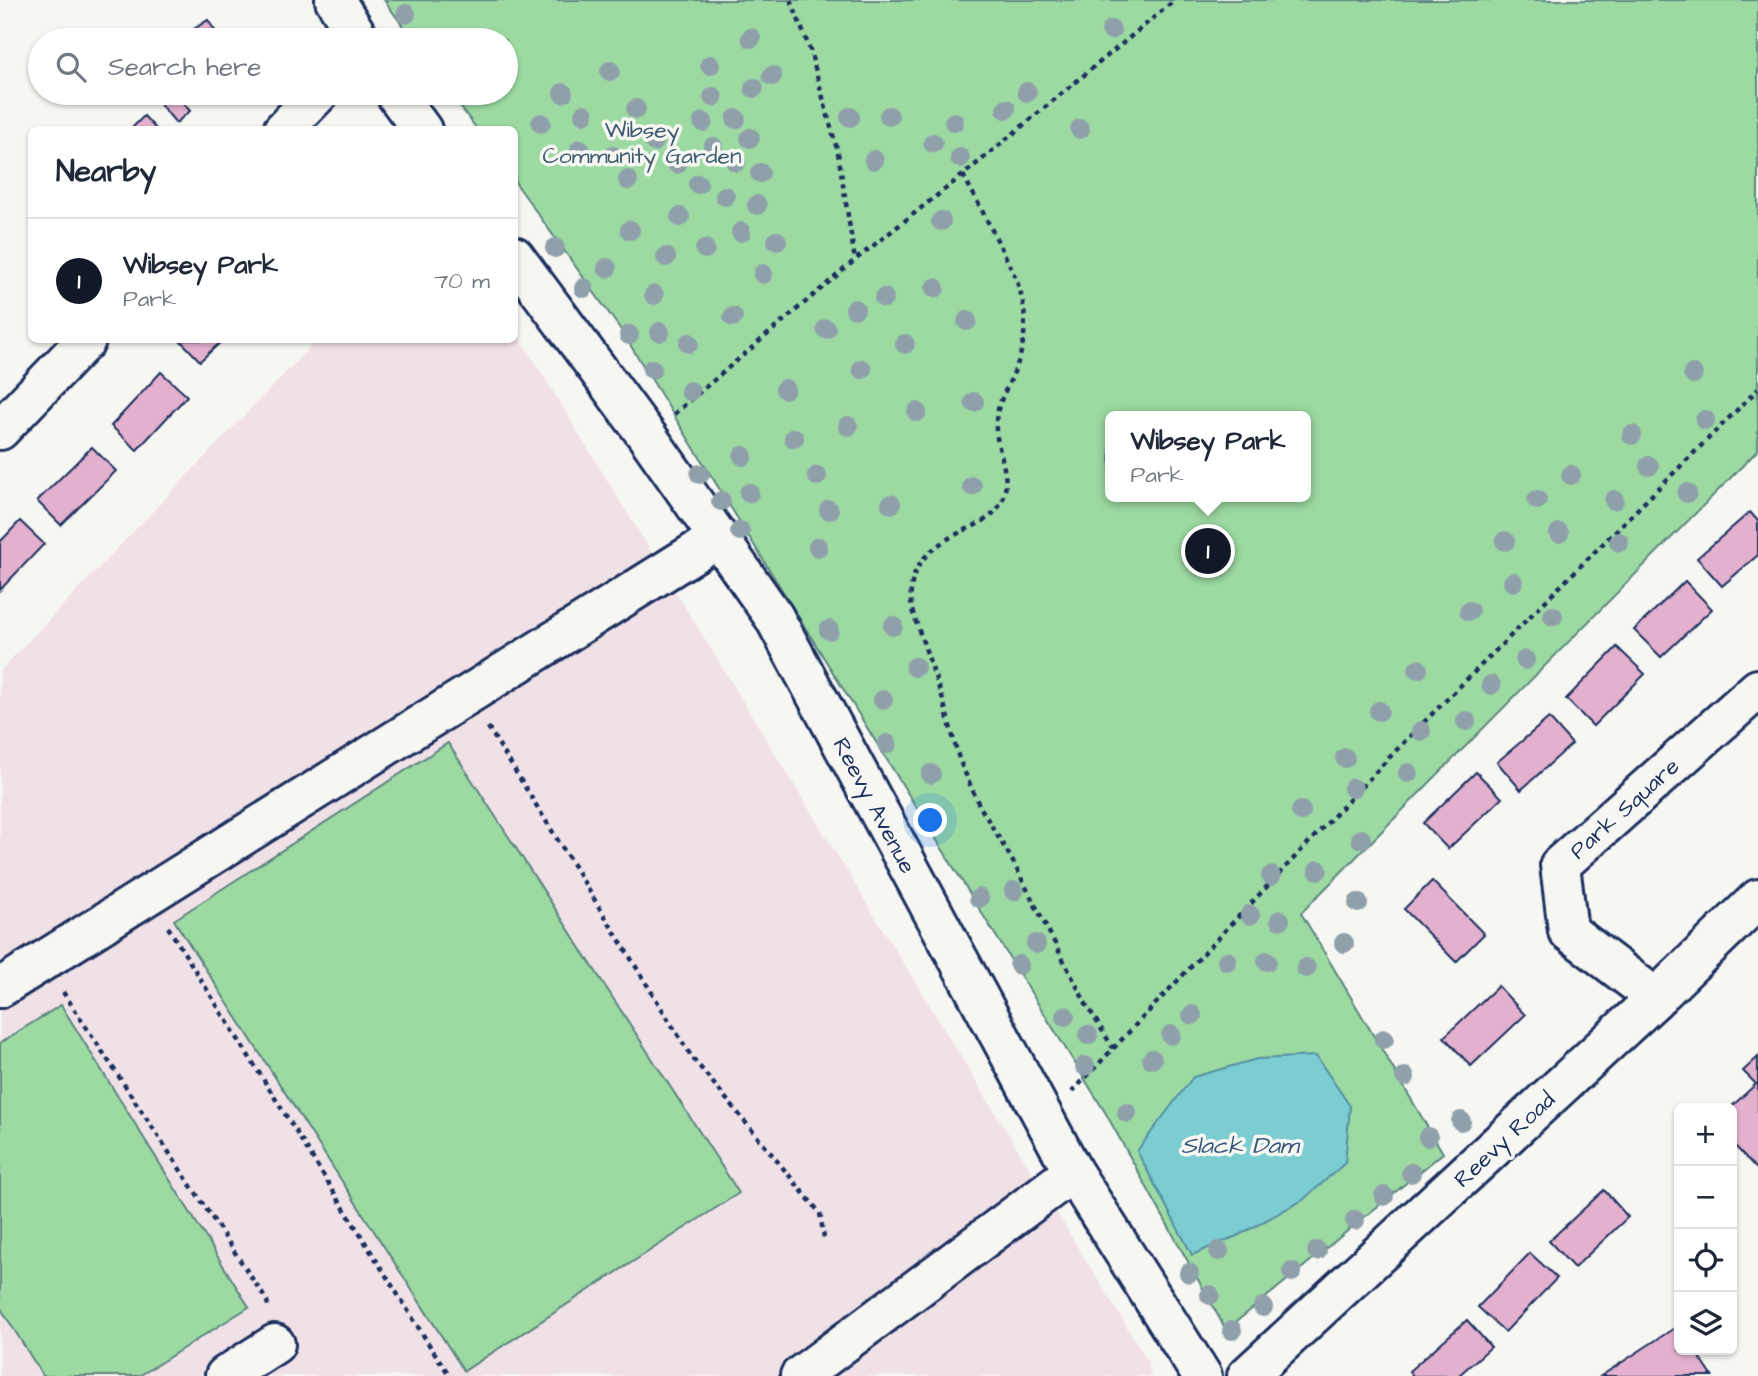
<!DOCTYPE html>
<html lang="en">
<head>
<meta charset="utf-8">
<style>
	:root { --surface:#fff; --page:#f2f2f3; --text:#1f2937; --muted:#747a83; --line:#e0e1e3; --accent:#111827 }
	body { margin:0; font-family:"Architects Daughter",sans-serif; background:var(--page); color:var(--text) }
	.controls { position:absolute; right:21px; bottom:21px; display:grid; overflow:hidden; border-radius:10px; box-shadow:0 2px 5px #0004 }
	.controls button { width:63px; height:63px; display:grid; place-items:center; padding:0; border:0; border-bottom:2px solid var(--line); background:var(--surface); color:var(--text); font:35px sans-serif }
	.you { position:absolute; left:931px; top:821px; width:24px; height:24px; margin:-18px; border:5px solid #fff; border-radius:50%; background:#1a73e8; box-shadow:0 0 0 10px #1a73e833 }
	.badge { display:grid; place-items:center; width:46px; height:46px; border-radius:50%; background:var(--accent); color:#fff; font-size:23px; font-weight:700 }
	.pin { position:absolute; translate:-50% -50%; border:4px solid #fff; box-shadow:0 2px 7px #0006 }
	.popup { position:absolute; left:1105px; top:411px; width:206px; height:91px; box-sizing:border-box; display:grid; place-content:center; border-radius:10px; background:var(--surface); filter:drop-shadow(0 2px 5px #0005); font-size:23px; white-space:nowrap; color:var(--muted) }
	.popup b { font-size:26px; color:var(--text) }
	.popup::after { content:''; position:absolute; left:50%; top:100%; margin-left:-14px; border:14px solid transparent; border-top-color:var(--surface) }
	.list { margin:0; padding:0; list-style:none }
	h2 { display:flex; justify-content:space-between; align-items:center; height:91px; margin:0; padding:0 28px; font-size:30px }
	h2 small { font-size:23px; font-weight:400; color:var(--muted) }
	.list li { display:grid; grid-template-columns:46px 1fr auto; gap:21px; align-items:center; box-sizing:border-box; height:126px; padding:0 28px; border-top:2px solid var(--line) }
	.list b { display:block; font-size:26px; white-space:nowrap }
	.list p { margin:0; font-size:23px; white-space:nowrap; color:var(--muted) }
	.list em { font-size:23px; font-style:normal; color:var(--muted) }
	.icon { flex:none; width:38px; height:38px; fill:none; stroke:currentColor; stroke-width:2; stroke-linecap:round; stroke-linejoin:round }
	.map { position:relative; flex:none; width:1758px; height:1376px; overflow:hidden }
	.search { position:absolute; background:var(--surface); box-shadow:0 2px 5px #0004; left:28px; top:28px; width:490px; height:77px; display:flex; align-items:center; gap:18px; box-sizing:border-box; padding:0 24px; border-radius:38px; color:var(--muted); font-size:26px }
	.panel { position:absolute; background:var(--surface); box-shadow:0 2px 5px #0004; left:28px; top:126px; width:490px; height:217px; border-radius:10px }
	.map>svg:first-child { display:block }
	.built { fill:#f0e1e7 }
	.green { fill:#9cdaa2; stroke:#5c8480; stroke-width:2; fill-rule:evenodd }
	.water { fill:#7ccdd2; stroke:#558ea4; stroke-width:2 }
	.building { fill:#e3b1ce; stroke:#1b2f5e; stroke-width:2 }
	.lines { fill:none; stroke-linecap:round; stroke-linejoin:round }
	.minor-casing { stroke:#1b2f5e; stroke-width:44 }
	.path { stroke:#1b2f5e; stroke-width:4.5; stroke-dasharray:5 5; stroke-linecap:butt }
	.minor { stroke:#f6f6f2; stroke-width:38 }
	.tree { fill:#8fa0aa }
	.labels { text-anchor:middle; stroke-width:7; stroke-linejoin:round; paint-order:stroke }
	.park-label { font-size:23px; fill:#3b5a6f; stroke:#f6f6f2 }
	.street-label { font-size:23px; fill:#1b2f5e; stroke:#f6f6f2 }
	.water-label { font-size:24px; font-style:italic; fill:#33567b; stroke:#f6f6f2 }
</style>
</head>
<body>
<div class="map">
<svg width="1758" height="1376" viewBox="0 0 1758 1376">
	<rect width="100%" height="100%" fill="#f6f6f2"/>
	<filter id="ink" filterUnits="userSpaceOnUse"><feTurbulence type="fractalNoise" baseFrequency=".0143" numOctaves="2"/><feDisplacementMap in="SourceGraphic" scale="14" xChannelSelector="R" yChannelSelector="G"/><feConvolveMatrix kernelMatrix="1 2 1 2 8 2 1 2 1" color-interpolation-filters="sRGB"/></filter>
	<g filter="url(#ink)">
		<path class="built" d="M515,330l632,1030 4,16h-1151v-705l317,-331h197z"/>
		<path class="green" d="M384,0h1374v450l-457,463 142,240 -217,177 -121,-218 -484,-782 -106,-148 -1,-52 -37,-1 -27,-36h56v-53h-93zM1110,416h196v81h-196z
			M448,743l291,450 -275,178 -290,-451z
			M61,1005l188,302 -110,69h-96l-43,-69v-264z"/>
		<path class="water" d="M1316,1056l34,50 -5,57 -42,37 -64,35 -47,20 -55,-104 56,-74 64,-18z"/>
		<path class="building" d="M208,20l13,20h-44z
			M159,93h16l15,18 -14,12 -22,-26z
			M144,116l13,14h-27z
			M180,340h43l-23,21z
			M161,372l26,24 -50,54 -26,-24z
			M92,447l24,24 -55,54 -24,-24z
			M1750,512l8,9v34l-36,31 -25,-28z
			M20,521l24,23 -44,46v-48z
			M1685,581l27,28 -51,48 -27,-27z
			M1617,647l28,27 -52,52 -27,-27z
			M1549,718l23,26 -51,46 -24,-28z
			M1476,772l26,26 -54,51 -25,-26z
			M1432,881l52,53 -28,28 -52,-53z
			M1498,986l27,29 -54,51 -27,-29z
			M1758,1057v113l-26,-27v-35h-2l26,-24 -13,-13z
			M1604,1190l24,27 -54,51 -25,-27z
			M1530,1253l27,25 -52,54 -27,-25z
			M1467,1320l24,27 -33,29h-45l-4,-5z
			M1679,1325v25h16l17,26h-111z"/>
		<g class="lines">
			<defs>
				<path id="minor" d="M335,0l25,40
					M395,93l27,37
					M283,130l36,-37
					M514,256l133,180 127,181 299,555 129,204
					M0,430l86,-90
					M0,988l718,-450
					M1656,998l-88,-67 -8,-66 198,-176
					M225,1376l50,-32
					M800,1376l273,-204
					M1247,1376l409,-378 102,-99"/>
			</defs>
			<use href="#minor" class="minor-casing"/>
			<path class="path" d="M791,0l19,50 28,103 17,107
				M963,175c11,20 22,41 32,61 12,24 26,47 29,74 2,14 0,28 -3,42 -5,24 -24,46 -25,70 -2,29 22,60 1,87 -9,12 -24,17 -36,23 -34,16 -56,38 -49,78l31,90 16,59 20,46 32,53 75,146 27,44
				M674,414l181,-154 108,-85 212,-175
				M488,727l203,329 129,157 4,25
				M168,927l262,419 20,30
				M63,992l204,309 2,9
				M1072,1092l334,-352 352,-351"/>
			<use href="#minor" class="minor"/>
		</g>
		<g class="tree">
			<circle cx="406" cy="14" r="10"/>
			<circle cx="1111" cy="30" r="10"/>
			<circle cx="751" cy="38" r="10"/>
			<circle cx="710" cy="65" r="10"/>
			<circle cx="610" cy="71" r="10"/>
			<circle cx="772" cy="76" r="10"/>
			<circle cx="754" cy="88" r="10"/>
			<circle cx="1027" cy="92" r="10"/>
			<circle cx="563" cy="93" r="10"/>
			<circle cx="713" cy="97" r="10"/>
			<circle cx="636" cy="109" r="10"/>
			<circle cx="1006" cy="109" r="10"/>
			<circle cx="584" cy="114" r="10"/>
			<circle cx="889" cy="116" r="10"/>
			<circle cx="850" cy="117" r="10"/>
			<circle cx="736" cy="119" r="10"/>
			<circle cx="703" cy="122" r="10"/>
			<circle cx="954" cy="122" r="10"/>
			<circle cx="541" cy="123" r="10"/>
			<circle cx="1080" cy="129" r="10"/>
			<circle cx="750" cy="138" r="10"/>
			<circle cx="654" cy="142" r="10"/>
			<circle cx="933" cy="143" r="10"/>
			<circle cx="713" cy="147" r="10"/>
			<circle cx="580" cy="149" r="10"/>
			<circle cx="613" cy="156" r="10"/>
			<circle cx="960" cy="158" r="10"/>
			<circle cx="874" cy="160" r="10"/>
			<circle cx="736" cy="162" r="10"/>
			<circle cx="677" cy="164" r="10"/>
			<circle cx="760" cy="173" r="10"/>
			<circle cx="628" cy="180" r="10"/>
			<circle cx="698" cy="184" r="10"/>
			<circle cx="725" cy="196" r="10"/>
			<circle cx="757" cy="205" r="10"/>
			<circle cx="680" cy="217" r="10"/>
			<circle cx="941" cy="221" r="10"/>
			<circle cx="630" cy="230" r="10"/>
			<circle cx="741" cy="232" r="10"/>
			<circle cx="777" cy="241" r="10"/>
			<circle cx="555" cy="248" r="10"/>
			<circle cx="705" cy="249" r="10"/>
			<circle cx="666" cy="257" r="10"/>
			<circle cx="607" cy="268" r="10"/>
			<circle cx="763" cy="274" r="10"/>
			<circle cx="584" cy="288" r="10"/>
			<circle cx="935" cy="288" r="10"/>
			<circle cx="654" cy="295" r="10"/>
			<circle cx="884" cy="298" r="10"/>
			<circle cx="855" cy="309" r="10"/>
			<circle cx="733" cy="317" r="10"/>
			<circle cx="967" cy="321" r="10"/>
			<circle cx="826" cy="329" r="10"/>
			<circle cx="660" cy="332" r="10"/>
			<circle cx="629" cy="335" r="10"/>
			<circle cx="689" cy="343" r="10"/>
			<circle cx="905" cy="344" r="10"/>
			<circle cx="652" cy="369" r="10"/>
			<circle cx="862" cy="369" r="10"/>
			<circle cx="1693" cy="374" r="10"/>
			<circle cx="785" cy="389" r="10"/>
			<circle cx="690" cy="391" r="10"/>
			<circle cx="974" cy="402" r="10"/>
			<circle cx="917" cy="412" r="10"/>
			<circle cx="1705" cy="420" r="10"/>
			<circle cx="848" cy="426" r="10"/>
			<circle cx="1632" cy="435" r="10"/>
			<circle cx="794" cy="438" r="10"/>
			<circle cx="743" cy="456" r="10"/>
			<circle cx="1649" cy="466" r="10"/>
			<circle cx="700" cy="474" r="10"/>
			<circle cx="1571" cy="475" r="10"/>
			<circle cx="817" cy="476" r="10"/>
			<circle cx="972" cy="486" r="10"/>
			<circle cx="749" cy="493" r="10"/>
			<circle cx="1687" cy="493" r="10"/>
			<circle cx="1537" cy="500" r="10"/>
			<circle cx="1614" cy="500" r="10"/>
			<circle cx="721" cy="501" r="10"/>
			<circle cx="891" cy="504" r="10"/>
			<circle cx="829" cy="510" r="10"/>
			<circle cx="740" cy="531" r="10"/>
			<circle cx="1559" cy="533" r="10"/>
			<circle cx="1505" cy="541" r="10"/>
			<circle cx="1619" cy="542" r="10"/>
			<circle cx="818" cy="547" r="10"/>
			<circle cx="1513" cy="582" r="10"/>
			<circle cx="1469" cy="611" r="10"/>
			<circle cx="1553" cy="616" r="10"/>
			<circle cx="893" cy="626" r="10"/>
			<circle cx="829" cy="630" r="10"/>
			<circle cx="1525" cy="660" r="10"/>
			<circle cx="915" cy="667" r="10"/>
			<circle cx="1418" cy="669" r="10"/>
			<circle cx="1491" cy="685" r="10"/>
			<circle cx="883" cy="700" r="10"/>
			<circle cx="1379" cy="711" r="10"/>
			<circle cx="1466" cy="721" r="10"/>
			<circle cx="1421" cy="731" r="10"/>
			<circle cx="887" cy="744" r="10"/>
			<circle cx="1345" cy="758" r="10"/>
			<circle cx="1408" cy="773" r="10"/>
			<circle cx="931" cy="774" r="10"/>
			<circle cx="1353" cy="788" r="10"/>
			<circle cx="1301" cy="811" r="10"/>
			<circle cx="1361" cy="839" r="10"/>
			<circle cx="1318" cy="870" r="10"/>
			<circle cx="1271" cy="876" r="10"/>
			<circle cx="1014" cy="891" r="10"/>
			<circle cx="979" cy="898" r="10"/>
			<circle cx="1358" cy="903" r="10"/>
			<circle cx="1250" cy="915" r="10"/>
			<circle cx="1280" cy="920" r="10"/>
			<circle cx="1344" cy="943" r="10"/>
			<circle cx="1036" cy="944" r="10"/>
			<circle cx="1227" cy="961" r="10"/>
			<circle cx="1267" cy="961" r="10"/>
			<circle cx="1019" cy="965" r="10"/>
			<circle cx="1306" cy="968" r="10"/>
			<circle cx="1192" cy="1015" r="10"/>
			<circle cx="1065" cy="1016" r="10"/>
			<circle cx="1088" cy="1035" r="10"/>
			<circle cx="1171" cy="1035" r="10"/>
			<circle cx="1384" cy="1039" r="10"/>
			<circle cx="1152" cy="1059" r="10"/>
			<circle cx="1085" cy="1066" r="10"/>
			<circle cx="1405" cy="1077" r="10"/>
			<circle cx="1127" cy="1113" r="10"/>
			<circle cx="1461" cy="1121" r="10"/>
			<circle cx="1428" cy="1137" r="10"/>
			<circle cx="1411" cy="1173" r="10"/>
			<circle cx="1384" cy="1196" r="10"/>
			<circle cx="1355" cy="1220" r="10"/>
			<circle cx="1219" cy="1251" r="10"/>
			<circle cx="1317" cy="1251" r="10"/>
			<circle cx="1292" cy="1272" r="10"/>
			<circle cx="1189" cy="1273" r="10"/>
			<circle cx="1210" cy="1295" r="10"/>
			<circle cx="1263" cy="1307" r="10"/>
			<circle cx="1232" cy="1330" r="10"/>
		</g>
	</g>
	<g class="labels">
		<g class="park-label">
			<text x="642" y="137">Wibsey<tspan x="642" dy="26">Community Garden</tspan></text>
		</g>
		<g class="street-label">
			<text transform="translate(875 805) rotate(62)" y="8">Reevy Avenue</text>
			<text transform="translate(1624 808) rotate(-42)" y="8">Park Square</text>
			<text transform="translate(1504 1139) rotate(-43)" y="8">Reevy Road</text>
		</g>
		<g class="water-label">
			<text x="1240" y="1153">Slack Dam</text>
		</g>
	</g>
</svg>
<div class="controls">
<button>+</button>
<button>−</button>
<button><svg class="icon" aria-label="locate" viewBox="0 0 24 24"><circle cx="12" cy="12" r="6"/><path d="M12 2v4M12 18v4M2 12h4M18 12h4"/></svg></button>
<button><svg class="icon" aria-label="layers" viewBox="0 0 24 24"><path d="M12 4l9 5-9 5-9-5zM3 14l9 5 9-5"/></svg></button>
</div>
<div class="you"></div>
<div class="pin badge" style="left:1208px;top:551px">1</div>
<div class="popup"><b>Wibsey Park</b>Park</div>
<div class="search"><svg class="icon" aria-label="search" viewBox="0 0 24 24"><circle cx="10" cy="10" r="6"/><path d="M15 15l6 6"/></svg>Search here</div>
<section class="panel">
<h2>Nearby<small></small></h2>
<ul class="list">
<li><span class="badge">1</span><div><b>Wibsey Park</b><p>Park</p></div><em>70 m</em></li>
</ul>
</section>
</div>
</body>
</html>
